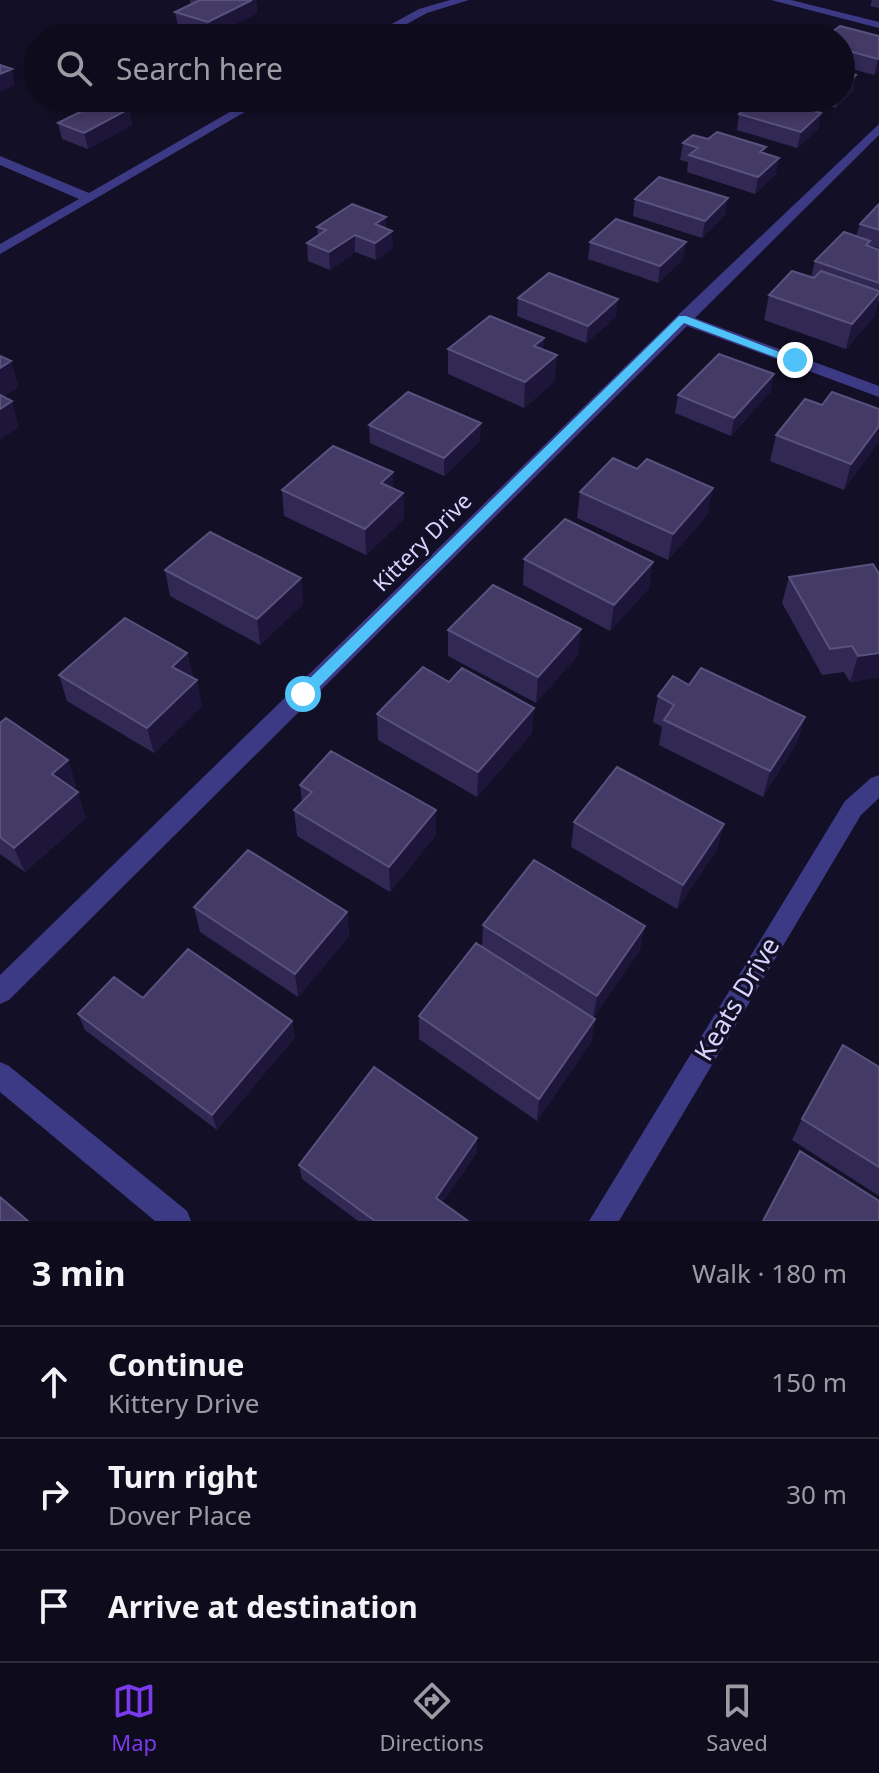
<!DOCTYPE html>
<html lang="en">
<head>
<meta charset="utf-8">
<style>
	:root { --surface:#0e0b1c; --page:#171425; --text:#f1f3f6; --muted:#9b9ba3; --line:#2e2b3b; --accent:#7c3aed }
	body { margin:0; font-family:"Noto Sans",sans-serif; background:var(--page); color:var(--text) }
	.stop { position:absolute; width:24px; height:24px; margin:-18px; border:6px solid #4fc3f7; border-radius:50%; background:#fff }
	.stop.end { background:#4fc3f7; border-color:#fff; box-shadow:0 2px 8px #0008 }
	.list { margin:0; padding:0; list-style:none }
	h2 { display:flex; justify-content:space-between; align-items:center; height:104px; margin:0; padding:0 32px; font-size:34px }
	h2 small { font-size:26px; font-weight:400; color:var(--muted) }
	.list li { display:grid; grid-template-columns:52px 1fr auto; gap:24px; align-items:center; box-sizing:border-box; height:112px; padding:0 32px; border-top:2px solid var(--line) }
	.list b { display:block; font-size:30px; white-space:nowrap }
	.list p { margin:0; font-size:26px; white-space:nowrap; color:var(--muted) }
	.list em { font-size:26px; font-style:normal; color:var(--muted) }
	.icon { flex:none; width:44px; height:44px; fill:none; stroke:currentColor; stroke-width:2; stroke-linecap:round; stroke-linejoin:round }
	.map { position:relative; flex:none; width:879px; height:1221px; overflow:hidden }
	.search { position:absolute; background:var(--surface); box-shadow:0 4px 12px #0003; left:24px; right:24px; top:24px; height:88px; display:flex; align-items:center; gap:20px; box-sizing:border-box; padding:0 28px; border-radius:44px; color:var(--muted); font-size:30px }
	.sheet { height:440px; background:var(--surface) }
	nav { display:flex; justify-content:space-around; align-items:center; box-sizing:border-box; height:112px; border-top:2px solid var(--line); background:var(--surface); font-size:22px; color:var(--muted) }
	nav a { display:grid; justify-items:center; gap:4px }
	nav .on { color:var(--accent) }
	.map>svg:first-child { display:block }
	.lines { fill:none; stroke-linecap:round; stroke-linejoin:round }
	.minor { fill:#3d3a85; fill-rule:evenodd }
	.wall { fill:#312854 }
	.shaded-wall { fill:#1d163a }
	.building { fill:#433a66; stroke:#5a527e; stroke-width:2 }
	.route { fill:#4fc3f7 }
	.labels { text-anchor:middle; stroke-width:7; stroke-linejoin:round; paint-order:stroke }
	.street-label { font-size:22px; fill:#d9d4ff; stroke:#130f26 }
	.near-street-label { font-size:26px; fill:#d9d4ff; stroke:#130f26 }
</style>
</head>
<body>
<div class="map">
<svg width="879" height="1221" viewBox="0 0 879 1221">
	<rect width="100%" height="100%" fill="#130f26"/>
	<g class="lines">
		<path class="minor" d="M450,0h19l-42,13 -46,25h-15l53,-29z
			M771,0h20l88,22v6z
			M254,98h15l-269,156v-10l79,-45 -79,-34v-9l89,37z
			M879,124v11l-184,183 184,68v11l-192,-71 -678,674 -9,4v-29l677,-659z
			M879,775v23l-18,17 -242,406h-30l256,-420 26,-23z
			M0,1062l9,4 178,145 4,10h-36l-155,-129z"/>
	</g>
	<path class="wall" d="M190,0h66l1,13 -47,24 -32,-10 -3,-15 16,-7z
		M872,0h7v8l-9,-2z
		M879,36v35l-5,4 -33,-9v-28z
		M856,75l-3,16 -17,17 -39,-10h44z
		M129,109l3,16 -44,24 -26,-10 -4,-16z
		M821,113l-3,16 -21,19 -60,-18 2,-16z
		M708,139l57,15 11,20 -21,20 -68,-22 1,-10 -8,-2 3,-17z
		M635,199l90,16 -23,23 -69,-22z
		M879,204v44l-10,-3v1l10,4v52l-1,-1 -4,16 -28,32 -82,-29 5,-25 42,-18 4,-16 41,-25 4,-12z
		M386,217v12l7,19 -17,12 -21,-8 -25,18 -22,-9 -1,-18 11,-7 -1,-9z
		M590,242l93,17 -25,24 -70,-24z
		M518,298l98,19 -30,26 -69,-27z
		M448,349l95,1 12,31 -31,27 -76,-34z
		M774,374l-4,18 -39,44 -56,-23 3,-18z
		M822,405l57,4v32l-35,49 -74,-29 6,-26z
		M369,425l111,16 -36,35 -74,-33z
		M637,469l71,45 -40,46 -91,-42 3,-26z
		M394,488l9,5 1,26 -38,36 -82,-39 -2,-26z
		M524,559l125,29 -39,43 -87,-46z
		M165,570l136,8 2,26 -43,41 -90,-49z
		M879,574v103l-29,5 -6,-10 -22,3 -40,-72 7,-26z
		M448,630l130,25 -42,48 -88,-47z
		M187,653l6,25 9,28 -48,47 -87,-52 -8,-26z
		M689,685l116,32 -8,25 -34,55 -104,-52 3,-18 -9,-5 5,-26z
		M377,714l155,19 -55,64 -99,-57z
		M0,723l68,37 8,26 -3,3 13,29 -61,54 -25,-18z
		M300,785l136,25v25l-46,57 -93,-56 -3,-26 8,-8z
		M574,822l150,2 -7,25 -40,60 -106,-62z
		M194,907l153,5 2,24 -51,61 -98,-65z
		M483,925l157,25 -47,68 2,1 -4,23 -54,79 -118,-82v-23l63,-69z
		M143,998l149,23 3,16 -78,93 -132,-100 -7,-16z
		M879,1067v129l-87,-56 10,-21z
		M477,1152l-35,51 26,18h-110l-56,-42 -3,-14z"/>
	<path class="shaded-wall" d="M252,0h4l1,13 -47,24 -2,-15z
		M879,58v13l-5,4 4,-16z
		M12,69l3,16 -15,7v-18z
		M856,75l-3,16 -17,17 2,-10h3v-7z
		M129,109l3,16 -44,24 -4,-16z
		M821,113l-3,16 -21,19 4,-16z
		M779,158l-3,16 -21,20 3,-17z
		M728,198l-3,17 -23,23 3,-17z
		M386,217v17l-11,-10z
		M392,231l1,17 -17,12 -1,-17z
		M355,235v17l-25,18 -1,-18z
		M686,242l-3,17 -25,24 2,-17z
		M879,293l-5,24 -28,32 6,-25z
		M618,299l-2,18 -30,26 2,-17z
		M544,338l-2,25 -8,-17z
		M557,355l-2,26 -31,27 1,-26z
		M11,361l8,26 -19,12v-31z
		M774,374l-4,18 -39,44 3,-18z
		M12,401l7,26 -19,13v-31z
		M481,423l-1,18 -36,35v-18z
		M879,426v15l-35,49 7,-26z
		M393,472l1,26 -13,-15z
		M713,488l-5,26 -40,46 5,-26z
		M403,493l1,26 -38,36 -1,-26z
		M653,562l-4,26 -39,43 4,-26z
		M301,578l2,26 -43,41 -3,-26z
		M581,629l-3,26 -42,48 2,-26z
		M187,653l6,25 -21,-11z
		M879,653v24l-29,5 8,-26z
		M197,680l5,26 -48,47 -7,-25z
		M534,708l-2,25 -55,64 1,-25z
		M805,717l-8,25 -34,55 7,-26z
		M68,760l8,26 -15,13 -9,-25z
		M78,792l8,26 -61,54 -11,-24z
		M436,810v25l-46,57 -1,-25z
		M724,824l-7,25 -40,60 6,-24z
		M347,912l2,24 -51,61 -3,-23z
		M645,926l-5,24 -47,69 4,-23z
		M595,1019l-4,23 -54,79 2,-22z
		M292,1021l3,16 -78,93 -5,-15z
		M477,1138v14l-41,60v-14z"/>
	<path class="building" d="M200,0h52l-44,22 -33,-10z
		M840,26l39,10v22l-1,1 -37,-10v-11h-17z
		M527,28l35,10h-50z
		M471,35l12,3h-17z
		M0,65l12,4 -12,5z
		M841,72l15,3 -15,16z
		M758,98h9l54,15 -20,19 -62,-18z
		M104,100l25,9 -45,24 -26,-10z
		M717,132l49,15 -6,5 19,6 -21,19 -69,-22 9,-7 -15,-5 10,-8 15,4z
		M659,177l69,21 -23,23 -70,-22z
		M352,204l34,13 -11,7 17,7 -17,12 -20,-8 -26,17 -22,-9 19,-13 -9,-3z
		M879,204v26l-19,-6z
		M616,219l70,23 -26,24 -70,-24z
		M844,232l26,9 -4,4 13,5v33l-64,-22z
		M792,271l22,7 7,-7 58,20v2l-27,31 -83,-29z
		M549,273l69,26 -30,27 -70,-28z
		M490,316l54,22 -10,8 23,9 -32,27 -77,-33z
		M719,354l55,20 -40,44 -56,-23z
		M0,356l11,5 -11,7z
		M408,392l73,31 -37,35 -75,-33z
		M832,392l47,17v17l-28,38 -75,-29 29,-36 17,6z
		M0,395l12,6 -12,8z
		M333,446l60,26 -12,11 22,10 -38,36 -83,-39z
		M613,458l24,11 10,-10 66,29 -40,46 -93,-42z
		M565,519l88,43 -39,43 -90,-46z
		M210,532l91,46 -44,41 -92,-49z
		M873,564l6,10v79l-21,3 -6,-10 -22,3 -41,-72z
		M493,585l88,44 -43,48 -90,-47z
		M125,618l62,35 -15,14 25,13 -50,48 -88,-53z
		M423,667l26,15 13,-14 72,40 -56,64 -101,-58z
		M701,668l104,49 -35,54 -106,-51 10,-15 -16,-9 15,-20 16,9z
		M6,718l62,42 -16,14 26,18 -64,56 -14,-11v-114z
		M331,751l105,59 -47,57 -95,-57 18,-18 -12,-7z
		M617,767l107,57 -41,61 -109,-63z
		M248,850l99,62 -52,62 -101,-67z
		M534,860l111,66 -48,70 -114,-71z
		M476,943l119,76 -56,80 -120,-83z
		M188,949l104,72 -80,94 -134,-101 36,-37 29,21z
		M843,1045l36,22v100l-77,-48z
		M374,1067l103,71 -41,60 32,23h-93l-76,-56z
		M800,1151l79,50v20h-116z
		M0,1197l28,24h-28z"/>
	<path class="route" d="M679,316h7l114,44 -9,3 -107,-40 -376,375h-10v-8z"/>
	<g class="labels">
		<g class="street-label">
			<text transform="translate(422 542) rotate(-45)" y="8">Kittery Drive</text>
		</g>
		<g class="near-street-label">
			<text transform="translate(737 999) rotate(-59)" y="9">Keats Drive</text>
		</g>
	</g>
</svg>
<div class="stop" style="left:303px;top:694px"></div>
<div class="stop end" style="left:795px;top:360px"></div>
<div class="search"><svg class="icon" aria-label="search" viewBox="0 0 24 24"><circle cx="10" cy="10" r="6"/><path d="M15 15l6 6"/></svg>Search here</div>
</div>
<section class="sheet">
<h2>3 min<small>Walk · 180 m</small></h2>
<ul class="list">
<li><svg class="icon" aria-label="ahead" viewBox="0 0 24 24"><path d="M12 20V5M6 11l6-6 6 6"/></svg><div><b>Continue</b><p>Kittery Drive</p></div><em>150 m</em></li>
<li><svg class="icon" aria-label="right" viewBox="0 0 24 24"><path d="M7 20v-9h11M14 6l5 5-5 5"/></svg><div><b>Turn right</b><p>Dover Place</p></div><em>30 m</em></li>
<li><svg class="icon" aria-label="arrive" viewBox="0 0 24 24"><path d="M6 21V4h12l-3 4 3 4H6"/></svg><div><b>Arrive at destination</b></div></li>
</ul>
</section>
<nav>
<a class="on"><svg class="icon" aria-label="map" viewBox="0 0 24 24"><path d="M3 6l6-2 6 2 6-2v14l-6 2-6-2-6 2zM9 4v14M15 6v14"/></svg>Map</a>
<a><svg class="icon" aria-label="directions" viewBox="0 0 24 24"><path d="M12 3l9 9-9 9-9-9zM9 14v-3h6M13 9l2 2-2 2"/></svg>Directions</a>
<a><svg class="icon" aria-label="saved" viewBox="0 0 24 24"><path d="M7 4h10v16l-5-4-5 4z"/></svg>Saved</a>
</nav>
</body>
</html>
